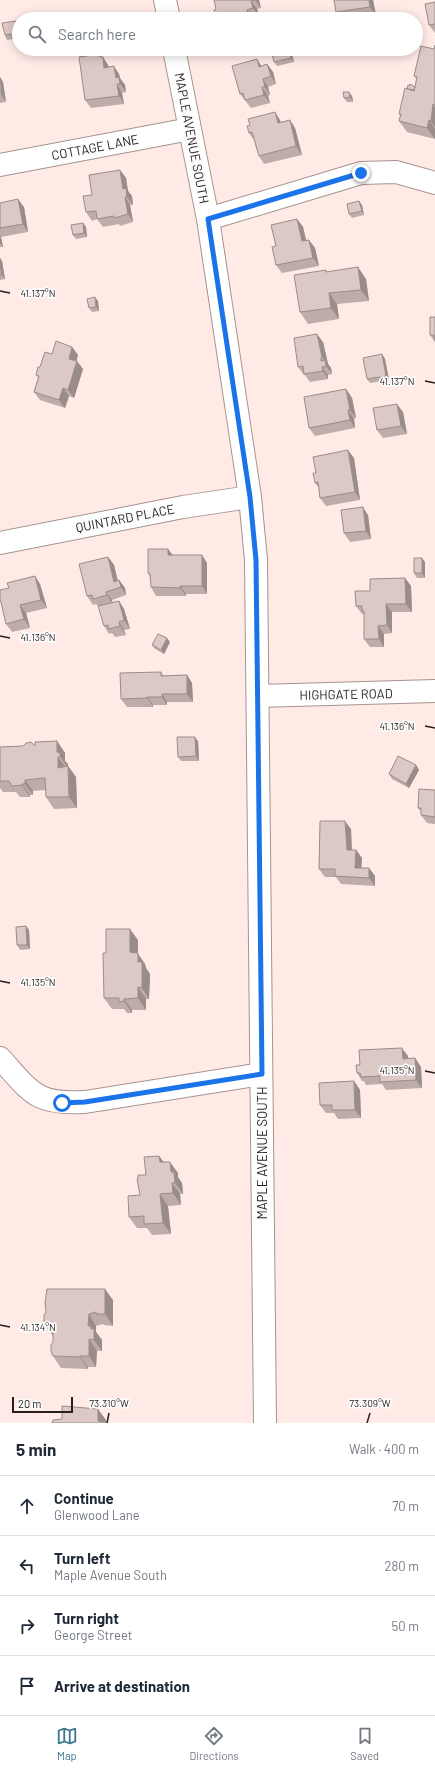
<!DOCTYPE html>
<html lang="en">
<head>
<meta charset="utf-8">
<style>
	:root { --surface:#fff; --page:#f2f2f3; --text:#1f2937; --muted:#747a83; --line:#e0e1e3; --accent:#3c768f }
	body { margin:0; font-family:Barlow,sans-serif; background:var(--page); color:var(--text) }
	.scale { position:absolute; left:12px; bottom:10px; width:61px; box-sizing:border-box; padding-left:4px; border:2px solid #261f1d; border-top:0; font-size:11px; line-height:14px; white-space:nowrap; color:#261f1d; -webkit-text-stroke:3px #fcfcfc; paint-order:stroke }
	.stop { position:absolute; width:12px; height:12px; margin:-9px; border:3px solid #1a73e8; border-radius:50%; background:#fff }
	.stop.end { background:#1a73e8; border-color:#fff; box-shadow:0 1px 4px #0008 }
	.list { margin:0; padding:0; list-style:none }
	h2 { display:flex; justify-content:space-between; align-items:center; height:52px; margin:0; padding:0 16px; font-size:17px }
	h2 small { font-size:13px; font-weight:400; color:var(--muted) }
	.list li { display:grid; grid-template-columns:26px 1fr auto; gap:12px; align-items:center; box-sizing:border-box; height:60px; padding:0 16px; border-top:1px solid var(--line) }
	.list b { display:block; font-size:15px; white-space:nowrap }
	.list p { margin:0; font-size:13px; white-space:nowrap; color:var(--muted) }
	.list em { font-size:13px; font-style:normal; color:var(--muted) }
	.icon { flex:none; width:22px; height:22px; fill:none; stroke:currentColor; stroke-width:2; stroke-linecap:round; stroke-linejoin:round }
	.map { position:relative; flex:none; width:435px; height:1423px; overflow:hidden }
	.search { position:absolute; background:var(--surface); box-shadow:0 2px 10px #0003; left:12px; right:12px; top:12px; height:44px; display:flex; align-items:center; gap:10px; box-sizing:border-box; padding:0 14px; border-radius:22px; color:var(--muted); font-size:15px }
	.sheet { height:292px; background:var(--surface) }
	nav { display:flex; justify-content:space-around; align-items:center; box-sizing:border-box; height:56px; border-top:1px solid var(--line); background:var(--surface); font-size:11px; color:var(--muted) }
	nav a { display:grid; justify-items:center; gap:2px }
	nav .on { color:var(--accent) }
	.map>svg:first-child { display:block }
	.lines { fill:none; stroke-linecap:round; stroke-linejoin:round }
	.minor-casing { stroke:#a6938f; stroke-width:24 }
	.minor { stroke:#fff; stroke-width:22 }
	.wall { fill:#bdaca9 }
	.shaded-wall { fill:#9a8c89 }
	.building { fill:#dcc8c4; stroke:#9a8c89 }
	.route { stroke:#1a73e8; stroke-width:5 }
	.ticks { fill:none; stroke:#261f1d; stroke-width:1.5 }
	.labels { text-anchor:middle; stroke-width:3.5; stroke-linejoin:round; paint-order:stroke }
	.street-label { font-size:13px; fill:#261f1d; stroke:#fcfcfc }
	.ticks-label { font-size:10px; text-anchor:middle; fill:#261f1d; stroke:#fcfcfc; stroke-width:3.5; stroke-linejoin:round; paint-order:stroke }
</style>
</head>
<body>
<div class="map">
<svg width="435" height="1423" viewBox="0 0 435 1423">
	<rect width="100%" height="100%" fill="#ffeae6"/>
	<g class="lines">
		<defs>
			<path id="minor" d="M165,0l4,19
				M174,49l34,170 42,278 6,63 9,863
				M0,165l190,-36
				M208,219l153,-46 35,-1 39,11
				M0,543l183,-36 67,-10
				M258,696l177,-5
				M0,1058c31,34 35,47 85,44l176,-28"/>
		</defs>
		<use href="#minor" class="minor-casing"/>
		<use href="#minor" class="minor"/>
	</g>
	<path class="wall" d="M214,0h45l2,8 -4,1 2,7 -7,2 1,1h-35l-2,-3v-7z
		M334,0h39l3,15 -28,4h-7l-5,-7z
		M435,2v31l-6,-8z
		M19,25v13l-12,2 -2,-5z
		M435,45v94l-28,-7 -8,-11 1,-6 -1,-1 8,-25 8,-2 2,-7 -3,-4 20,-27z
		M291,50l3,12 -17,4 -3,-4z
		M99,54l9,11 1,2 10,7 1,4 5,7 1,7 -4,1 2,11 -33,4 -6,-8z
		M267,64l6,8 3,12 -8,3 2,8 -2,1 2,7 -19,5 -11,-14 21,-28z
		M0,77l3,5 3,20 -6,1z
		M352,96l1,6h-6l-3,-4z
		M280,120l1,3 14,5 7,27 -38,9 -5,-8 -5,-16 -5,-7z
		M120,170l6,8 2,13 4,5 1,9h-3l3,17 -13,4 -1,-2 -16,3 -6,-8 -5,2 -6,-9 6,-17z
		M359,201l3,4 2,10 -12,3 -3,-4z
		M0,203l24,4 4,25 -27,5 2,10h-3z
		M297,219l6,8 3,13 9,8 4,18 -37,7 -6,-8v-19z
		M83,223l3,4 1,10 -11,2 -3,-4z
		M0,258l2,3 3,18 -5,1z
		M327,272l39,7 3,22 -32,3 2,15 -31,5 -8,-12z
		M98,301l1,10 -7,1 -3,-4z
		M435,317v25l-5,-7z
		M323,342l5,22 3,4 1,6 -4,1v4l-18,3 -5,-7h-1l-6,-8z
		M72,347l6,8 -2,6 7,8 -9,29 -5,-2 -4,12 -25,-8 -6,-8 4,-14 -2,-3 4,-8 12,-13z
		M382,354l3,5 4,21 -19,3 -3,-4z
		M346,389l6,9 4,20 -2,1 1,9 -40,8 -6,-8z
		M403,412l4,22 -24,4 -6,-8z
		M354,458l6,42 -34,6 -6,-8 -1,-10 -4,-5z
		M368,515l3,24 -21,3 -6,-9z
		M168,549l5,6 34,8v31h-21v2h-30l-5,-9 -1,-10 -2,-4z
		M108,557l6,8 4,16 1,-1 6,8 1,7 -14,5v2l7,-1 5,8 6,20 -6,1 2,5 -11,2 -3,-4 -3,1 -5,-8 -5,-19 -3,-3 -3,1 -6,-9z
		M425,562v16h-8l-3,-5z
		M405,578l6,8 1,26h-20v21l-8,1v13h-14l-6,-8v-25h-2l-6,-8 14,-15z
		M40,584l7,24 -21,5 4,15 -18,4 -6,-8 3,-36z
		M170,642l-6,12 -9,-5 -3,-4z
		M161,672l3,4 23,-1 5,8 1,19h-26v3h-14v2h-26l-6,-8z
		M57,741l8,12v8l3,3v2l8,11 1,31 -23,1 -8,-12v-7l-13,1v4h-3v2h-10l-4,-5h-13l-3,-4v-41l35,-1z
		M198,741l1,20h-18l-3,-4z
		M416,765l3,5 -10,18 -17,-9 -3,-5z
		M435,790v34l-8,-1 -6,-8v-3l-3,-4z
		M351,829l1,21h4l6,8 -1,10h8l6,8v10l-34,-2 -5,-7h-11l-6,-8z
		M26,926l3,4 1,19 -10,1 -3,-5z
		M138,940v14l7,10 1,4 4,6 -1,25h-3v11h-14v3h-5l-3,-4h-12l-8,-11 2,-45z
		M408,1056v3l7,-1 6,9 1,21 -36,2 -4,-6 -16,1 -2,-4h-2l-5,-8 3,-8z
		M354,1081l6,9 1,28 -23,1 -4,-6h-8l-6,-8z
		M159,1156l5,6 14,11v4l4,6 1,11h-3l1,11 -13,1 3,28 -19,1 -5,-7h-10l-8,-11 11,-22 -2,-16 8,-4z
		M113,1300v26l-9,-1 -1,-1 -7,2v6l6,8v11h-5l-1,16h-8v2l-27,-1 -8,-12v-20l-1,-1 -8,-11z"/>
	<path class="shaded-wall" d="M255,0h4l2,8z
		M369,0h4l3,15 -6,-8z
		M251,1l6,8 2,7 -6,-8z
		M247,10l5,8 1,1h-4z
		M16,21l3,4v9l-1,-1z
		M289,49h2v1l3,12 -3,-4z
		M99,54l4,5v-2l5,8 2,11 -6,-8 -4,-11z
		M257,59l5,8h-3z
		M267,64l6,8 3,12 -5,-8z
		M114,66l5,8 1,4 5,7 1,7 -10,-14z
		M0,77l3,5 3,20 -5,-8z
		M263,79l5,8 2,8 -5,-8z
		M117,84l5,9 2,11 -5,-8z
		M262,87l6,9 2,7 -6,-8z
		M349,92l3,4 1,6 -3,-5z
		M433,104l2,4v19l-4,-6z
		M275,112l5,8 3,12 -5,-9z
		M290,120l5,8 7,27 -6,-9z
		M429,120l6,9v10l-8,-11z
		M120,170l6,8 2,13 4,5 1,9 -6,-8 -4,-8z
		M125,197l5,8 3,17 -5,-8z
		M18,199l6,8 4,25 -5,-8z
		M359,201l3,4 2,10 -2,-4z
		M297,219l6,8 5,22 -6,-8z
		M83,223l3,4 1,10 -3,-4z
		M0,236l1,1 2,10 -3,-4z
		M309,240l6,8 4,18 -6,-8z
		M0,258l2,3 3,18 -3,-4 -2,-11z
		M358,267l8,12 3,22 -8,-11z
		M329,293l8,11 2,15 -8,-11z
		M95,297l3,4 1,10 -3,-4z
		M317,334l6,8 5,22 3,4 1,6 -6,-8v-4l-4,-5z
		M72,347l6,8 -3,12 -6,-8z
		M382,354l3,5 4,21 -3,-4z
		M77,361l6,8 -9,29 -6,-8z
		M322,367l6,8v4l-5,-8z
		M63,388l6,8 -4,12 -6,-8z
		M346,389l6,9 4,20 -6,-8z
		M397,404l6,8 4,22 -6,-8z
		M348,410l6,9 1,9 -5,-8z
		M348,450l6,8 6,42 -5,-8z
		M363,507l5,8 3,24 -5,-8z
		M168,549l6,8 -6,-2z
		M202,555l5,8v31l-5,-8z
		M108,557l6,8 5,22 -5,-5z
		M422,558l3,4v16l-3,-5z
		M35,576l5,8 7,24 -6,-8z
		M405,578l6,8 1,26 -6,-8z
		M119,580l6,8 1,7 -5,-8z
		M180,586l6,8v2l-6,-8z
		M106,592l6,8 1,4 -6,-9z
		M119,601l5,8 6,20 -6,-9z
		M386,604l6,8v21l-5,-8z
		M20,605l6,8 4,15 -6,-9z
		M119,622l5,8 2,5 -6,-9z
		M378,626l6,8v13l-5,-8z
		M167,638l3,4 -6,12 -3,-4z
		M187,675l5,8 1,19 -6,-8z
		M162,694l5,8v3l-5,-8z
		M147,697l6,8v2l-6,-9z
		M195,737l3,4 1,20 -3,-5z
		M57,741l8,12v8l3,3v4l-11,-16z
		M58,757l8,11h-8z
		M416,765l3,5 -10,18 -3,-4z
		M68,766l8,11 1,31 -8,-11z
		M25,780l8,11v4l-8,-11z
		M22,784l8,11v2l-8,-12z
		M345,821l6,8 1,29 -5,-8z
		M356,850l6,8 -1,18 -6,-8z
		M369,868l6,8v10l-6,-8z
		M26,926l3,4 1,19 -3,-4z
		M130,929l8,11v14l7,10 1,4 4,6 -1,25 -7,-11 -12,-36z
		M138,987l8,12v11l-8,-12z
		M124,999l8,11v3l-8,-12z
		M402,1048l6,8 1,11 -6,-8z
		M415,1058l6,9 1,21 -6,-8z
		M354,1081l6,9 1,28 -6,-8z
		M159,1156l8,11 -7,-5z
		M170,1162l8,11v4l4,6 1,11 -8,-11 -4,-11z
		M172,1183l8,11 1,11 -8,-12z
		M160,1194l8,12 3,28 -8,-11z
		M105,1289l8,11v26l-8,-12z
		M89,1314l7,12v6l6,8v11l-8,-11 -6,-14z
		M89,1339l8,12 -1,16 -7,-11z
		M80,1356l8,11v2l-8,-12z
		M98,1409l8,11v3l-8,-2z"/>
	<path class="building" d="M214,0h41l-4,1 2,7 -6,2 2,9h-30l-1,-4 -2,1 -2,-6 2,-1z
		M334,0h35l1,7 -34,5z
		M435,2v22l-6,1 -4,-21z
		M16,21l2,12 -13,2 -3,-12z
		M435,45v60l-2,-1 -2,17 -2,-1 -2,8 -28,-7 2,-7h-2l6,-26 9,3 3,-14 -3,-1 7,-30 13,3z
		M275,49h14l2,9 -17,4 -3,-12z
		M99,54l1,3h3l1,11 10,-2 2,12 3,-1 1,7h-3l2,12 -34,4 -6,-43z
		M257,59l2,8 8,-3 4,12 -8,3 2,8h-3l2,8 -19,5 -2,-7 -3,1 -8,-28z
		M410,84l5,3 -1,3 -7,-1 1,-4 1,1z
		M343,92h6l1,5 -6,1z
		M275,112l3,11 12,-3 6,26 -37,10 -7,-24 -3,1 -2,-7 3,-1 -2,-6z
		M120,170l3,19 3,-1 1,9h-2l3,17 -13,4 -1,-2 -17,3 -1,-8 -10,1 -3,-16 9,-1 -3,-20z
		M18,199l5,25 -23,4v-25z
		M359,201l3,10 -13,3 -2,-10z
		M297,219l5,22 7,-1 4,18 -37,7 -4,-18 4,-1 -5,-21z
		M83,223l1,10 -11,2 -2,-10z
		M0,264l2,11h-2z
		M358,267l3,23 -32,3 2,15 -31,4 -6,-37 32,-5v2z
		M95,297l1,10 -7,1 -2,-9z
		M430,317h5v23h-1v-5h-4z
		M317,334l5,23 -1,1v3l4,-1 1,6 -4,1 1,4 -19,3 -1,-8 -5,1 -4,-29z
		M56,341l16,6 -3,12 8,2 -9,29 -5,-2 -4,12 -25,-8 5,-16 -3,-1 2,-8h2l5,-15 7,2z
		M382,354l4,22 -19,3 -4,-21z
		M346,389l4,21h-2l2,10 -41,8 -5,-31z
		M397,404l4,22 -24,4 -4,-22z
		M348,450l7,42 -35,6 -2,-16 -3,1 -2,-10h3l-3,-16z
		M363,507l3,24 -22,2 -3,-23z
		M148,549h20v6h34v31h-22v2l-29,-1 -1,-13 -2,-1z
		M108,557l6,25 5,-2 2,7 -15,5 1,3 -14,4 -1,-4 -5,1 -8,-32z
		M414,558h8v15h-8z
		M35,576l6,24 -21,5 4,14 -18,5 -6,-26v-8l9,-2 -2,-5z
		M405,578l1,26h-20l1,21 -9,1 1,13h-15v-28h-2v-5h-6l-1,-15h15v-12z
		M119,601l5,19 -5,2 1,4 -11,3 -1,-4 -4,1 -6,-20z
		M158,634l9,4 -6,12 -9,-5z
		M161,672v4l26,-1v19h-25v3h-15v1l-26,1 -1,-26z
		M177,737h18l1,19 -18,1z
		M57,741v11l3,1v4h-2v11l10,-2 1,31h-23l-1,-19 -20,2v4h-3v1l-10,1 -3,-5h-9v-34l23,-1 3,-3 5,-1 4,4v-4z
		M398,756l18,9 -10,19 -17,-10z
		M419,789l16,1v27l-14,-2v-7h-3z
		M320,821h25l2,29h9l-1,18h14v10l-34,-2v-7h-16z
		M26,926l1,19h-10l-1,-18z
		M106,929h24v23l8,1v9h4v26l-4,-1v11l-14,1v2l-5,1v-4h-15l-1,-45h3z
		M402,1048l1,11 12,-1 1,22 -36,2v-6l-19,1 -1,-4h-3l-1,-8h4l-1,-15z
		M354,1081l1,29h-23v-5h-12l-1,-22z
		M159,1156l1,6h10l1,10h3l1,11h-3l1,10 -13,1 3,29 -19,1v-8l-15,1 -1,-21 12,-1 -3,-16h1v-4h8l-2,-18z
		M47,1289h58v25h-9v-2l-7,2 -1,12h3v3h3v11l-5,-1v17h-9v1l-27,-1 -2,-5v-6l2,-3v-13l-9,-5v-9l2,-3 -1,-9z
		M62,1406l36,3v12l8,1v1h-54l1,-3 9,-1z"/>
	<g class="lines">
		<path class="route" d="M62,1103l23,-1 177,-28 -6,-514 -6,-63 -42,-278 153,-46"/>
	</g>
	<path class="ticks" d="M0,291l10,2M425,381l10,2M0,636l10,2M425,726l10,2M0,981l10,2M425,1071l10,2M0,1325l10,2M107,1423l2,-10M367,1423l3,-10"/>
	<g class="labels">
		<g class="street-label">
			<text transform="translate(192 138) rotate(79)" y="5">MAPLE AVENUE SOUTH</text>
			<text transform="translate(95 147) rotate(-11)" y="5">COTTAGE LANE</text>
			<text transform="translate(125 518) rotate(-11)" y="5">QUINTARD PLACE</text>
			<text transform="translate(346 694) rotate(-1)" y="5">HIGHGATE ROAD</text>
			<text transform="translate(262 1153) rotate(-90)" y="5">MAPLE AVENUE SOUTH</text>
		</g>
	</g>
	<g class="ticks-label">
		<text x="38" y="297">41.137°N</text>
		<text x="397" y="385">41.137°N</text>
		<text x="38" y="641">41.136°N</text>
		<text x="397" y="730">41.136°N</text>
		<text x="38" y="986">41.135°N</text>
		<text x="397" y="1074">41.135°N</text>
		<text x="38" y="1331">41.134°N</text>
		<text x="109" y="1407">73.310°W</text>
		<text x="370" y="1407">73.309°W</text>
	</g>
</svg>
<div class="scale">20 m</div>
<div class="stop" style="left:62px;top:1103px"></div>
<div class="stop end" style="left:361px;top:173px"></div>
<div class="search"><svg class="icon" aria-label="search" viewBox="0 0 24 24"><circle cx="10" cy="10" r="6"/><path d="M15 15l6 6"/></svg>Search here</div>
</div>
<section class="sheet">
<h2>5 min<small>Walk · 400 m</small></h2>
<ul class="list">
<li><svg class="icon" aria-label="ahead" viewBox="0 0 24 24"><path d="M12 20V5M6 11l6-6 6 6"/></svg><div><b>Continue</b><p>Glenwood Lane</p></div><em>70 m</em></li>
<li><svg class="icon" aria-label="left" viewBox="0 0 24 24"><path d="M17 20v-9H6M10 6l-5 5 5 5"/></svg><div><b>Turn left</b><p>Maple Avenue South</p></div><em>280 m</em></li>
<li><svg class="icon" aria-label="right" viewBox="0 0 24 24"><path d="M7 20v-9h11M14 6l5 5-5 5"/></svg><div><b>Turn right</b><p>George Street</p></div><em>50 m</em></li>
<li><svg class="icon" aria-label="arrive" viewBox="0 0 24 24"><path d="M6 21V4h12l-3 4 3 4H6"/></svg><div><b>Arrive at destination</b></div></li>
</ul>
</section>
<nav>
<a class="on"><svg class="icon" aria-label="map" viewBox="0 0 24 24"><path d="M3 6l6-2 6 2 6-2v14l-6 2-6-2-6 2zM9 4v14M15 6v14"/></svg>Map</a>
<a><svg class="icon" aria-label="directions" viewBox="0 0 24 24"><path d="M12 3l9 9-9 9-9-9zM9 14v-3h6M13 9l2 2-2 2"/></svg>Directions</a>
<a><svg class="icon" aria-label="saved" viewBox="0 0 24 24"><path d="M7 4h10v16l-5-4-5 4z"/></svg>Saved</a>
</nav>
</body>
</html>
